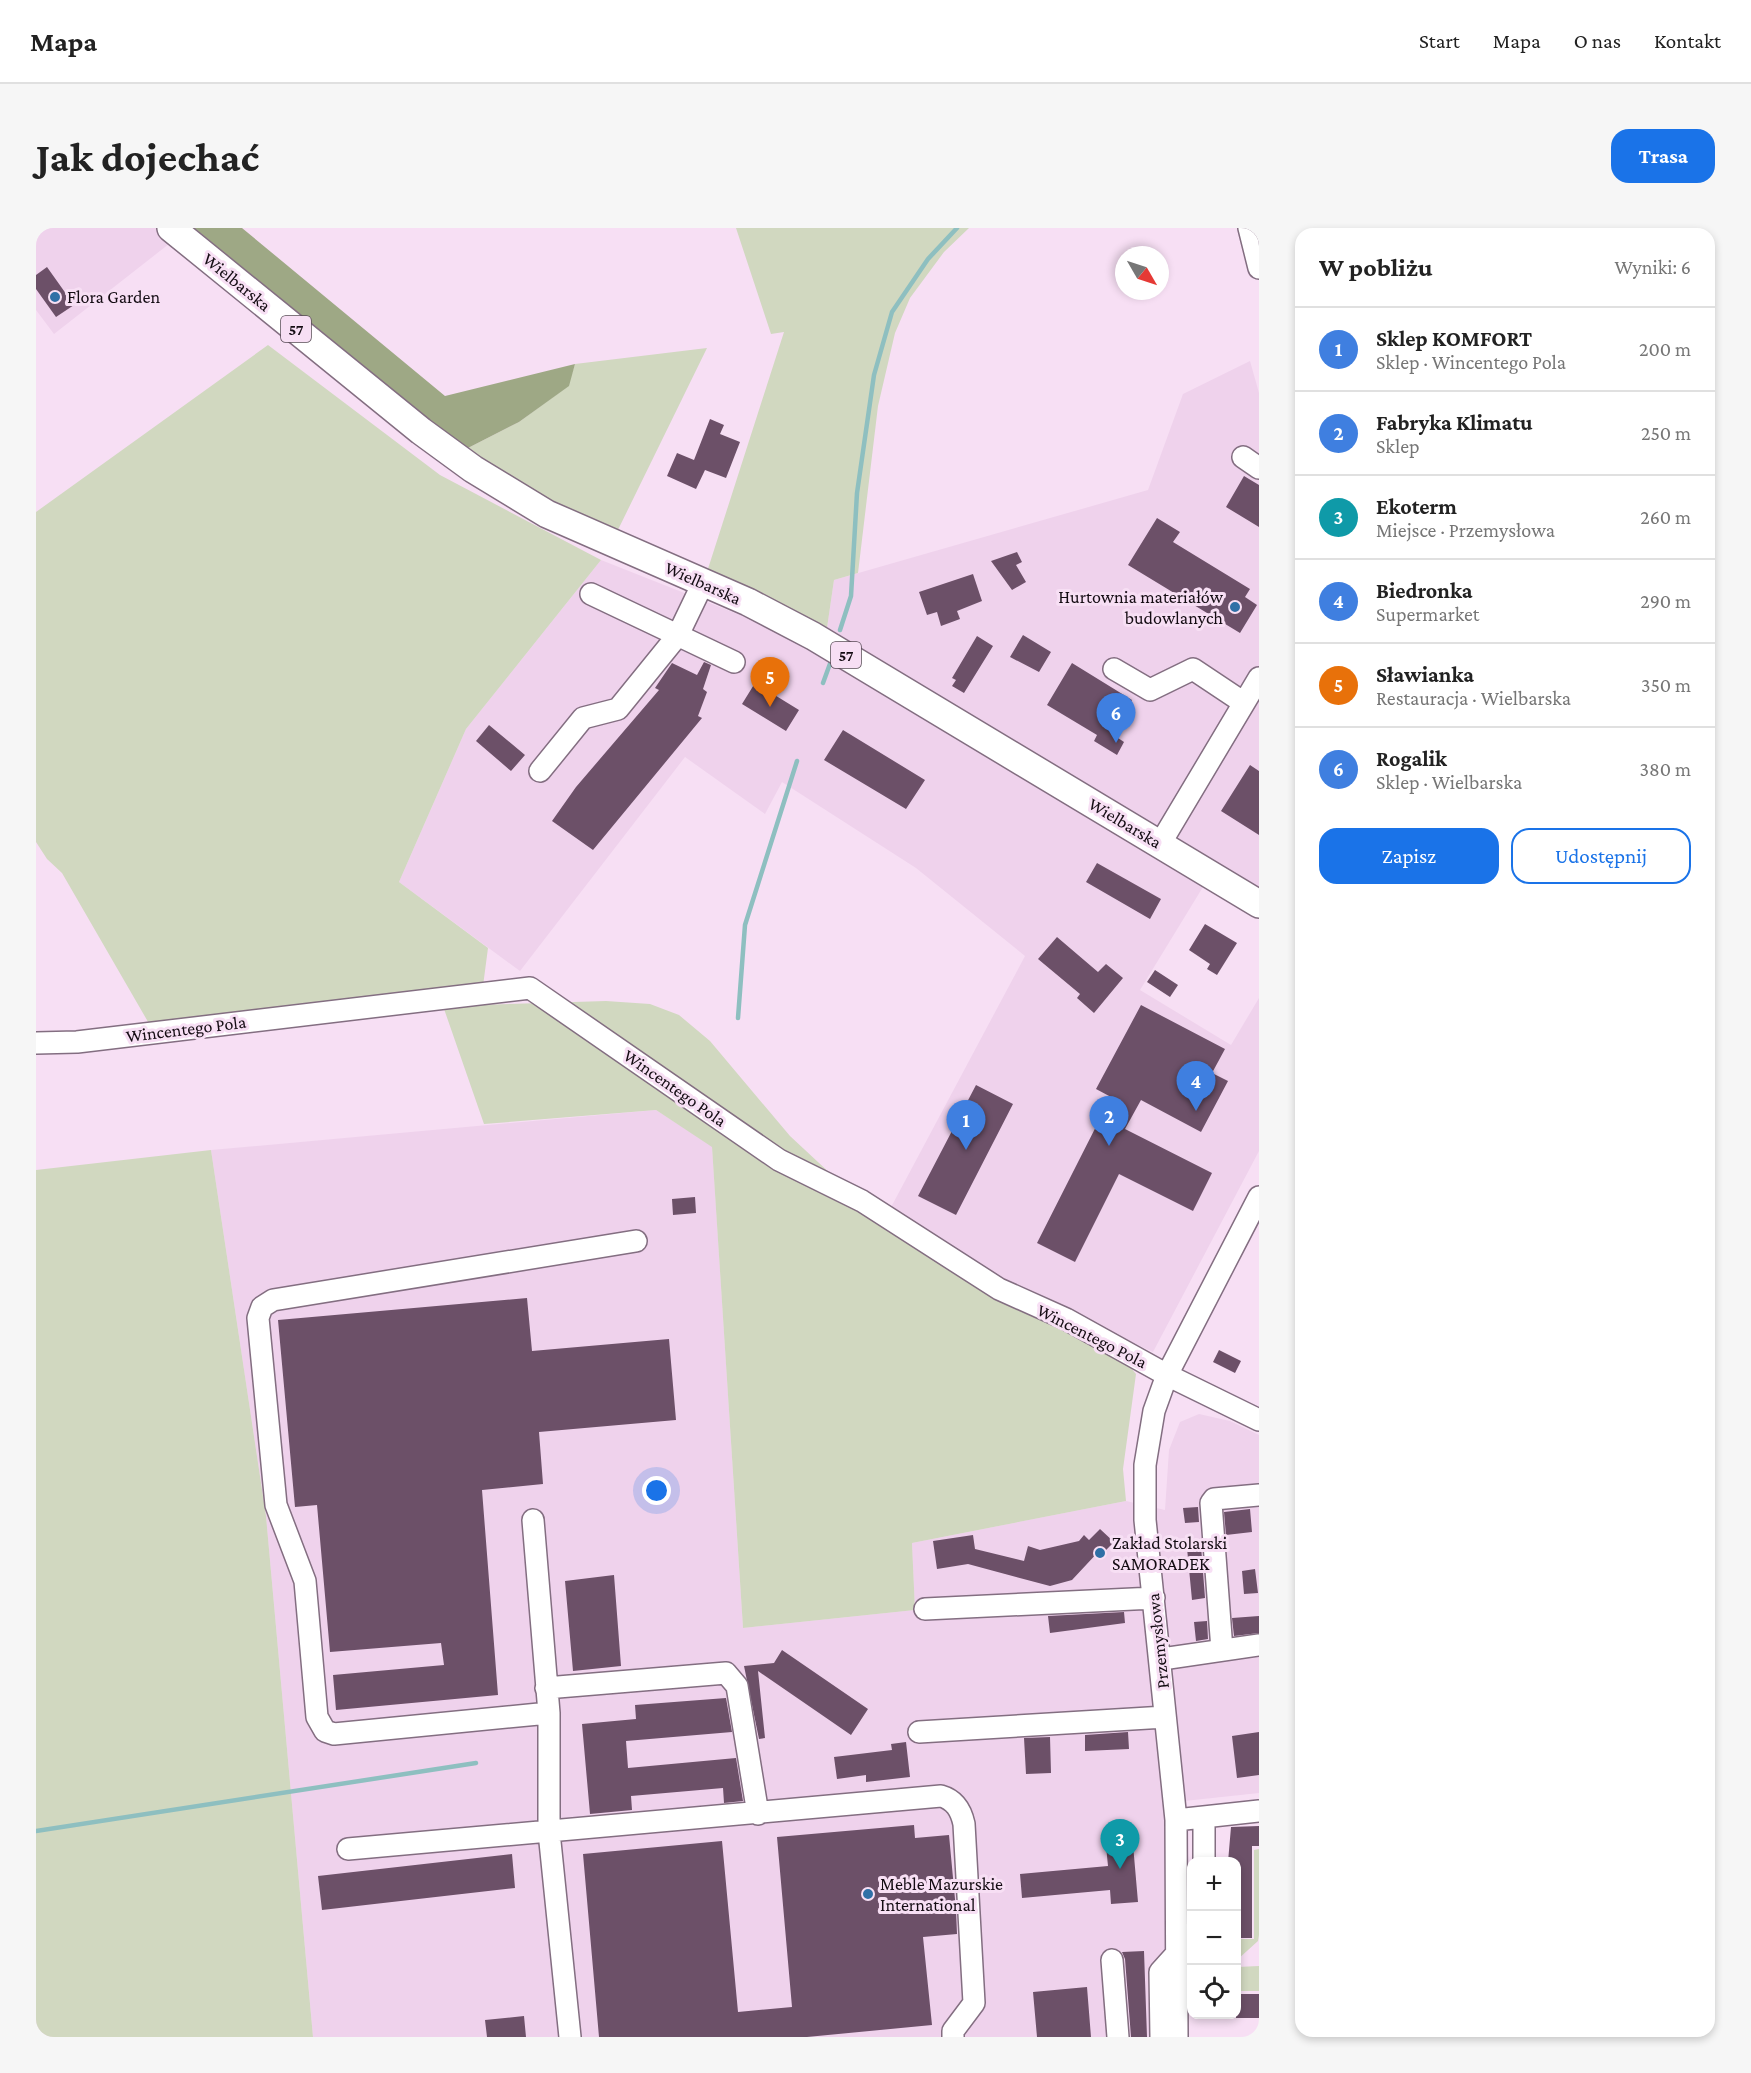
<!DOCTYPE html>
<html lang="pl">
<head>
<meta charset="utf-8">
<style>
	:root { --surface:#fff; --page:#f6f6f6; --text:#222; --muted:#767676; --line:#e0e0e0; --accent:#1a73e8 }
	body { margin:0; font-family:"Crimson Pro",serif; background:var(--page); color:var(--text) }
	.controls { position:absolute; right:18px; bottom:18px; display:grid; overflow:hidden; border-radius:12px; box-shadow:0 3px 9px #0003 }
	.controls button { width:54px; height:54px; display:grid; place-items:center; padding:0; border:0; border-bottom:2px solid var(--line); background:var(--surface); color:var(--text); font:30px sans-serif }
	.compass { position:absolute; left:1079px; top:18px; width:54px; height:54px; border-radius:50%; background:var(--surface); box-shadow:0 3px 9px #0003; rotate:129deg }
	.you { position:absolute; left:621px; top:1263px; width:21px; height:21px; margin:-15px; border:4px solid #fff; border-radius:50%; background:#1a73e8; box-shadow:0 0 0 9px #1a73e833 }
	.badge { display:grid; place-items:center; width:39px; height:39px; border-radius:50%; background:var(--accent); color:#fff; font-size:20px; font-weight:700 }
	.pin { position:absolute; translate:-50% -50px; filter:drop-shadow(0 2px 3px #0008) }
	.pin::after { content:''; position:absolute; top:32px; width:21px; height:18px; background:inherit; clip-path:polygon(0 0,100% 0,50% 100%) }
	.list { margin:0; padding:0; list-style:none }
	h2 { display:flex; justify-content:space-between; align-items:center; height:78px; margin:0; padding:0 24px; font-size:26px }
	h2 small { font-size:20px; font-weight:400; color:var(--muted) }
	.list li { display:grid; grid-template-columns:39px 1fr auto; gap:18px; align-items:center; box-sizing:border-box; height:84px; padding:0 24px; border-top:2px solid var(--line) }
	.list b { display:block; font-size:22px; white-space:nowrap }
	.list p { margin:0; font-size:20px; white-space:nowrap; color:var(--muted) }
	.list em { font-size:20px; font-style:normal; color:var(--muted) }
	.actions { display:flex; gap:12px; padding:18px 24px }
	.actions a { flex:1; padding:14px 0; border:2px solid var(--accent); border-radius:18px; text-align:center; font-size:21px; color:var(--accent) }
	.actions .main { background:var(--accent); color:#fff }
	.icon { flex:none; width:33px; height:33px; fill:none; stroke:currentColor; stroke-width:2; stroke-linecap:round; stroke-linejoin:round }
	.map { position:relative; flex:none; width:1223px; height:1809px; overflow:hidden; border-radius:18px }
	header { display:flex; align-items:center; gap:36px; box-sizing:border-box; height:84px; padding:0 30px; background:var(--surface); border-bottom:2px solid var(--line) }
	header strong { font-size:28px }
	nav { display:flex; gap:33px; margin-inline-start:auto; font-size:21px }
	.intro { display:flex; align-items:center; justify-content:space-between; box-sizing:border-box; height:144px; padding:0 36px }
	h1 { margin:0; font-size:42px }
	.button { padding:15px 27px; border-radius:18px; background:var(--accent); color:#fff; font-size:21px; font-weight:700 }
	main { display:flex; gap:36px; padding:0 36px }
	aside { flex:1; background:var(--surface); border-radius:18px; box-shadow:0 3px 9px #0003 }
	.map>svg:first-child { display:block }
	.built { fill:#efd2ec }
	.green { fill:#d1d8c0 }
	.forest { fill:#9ea885 }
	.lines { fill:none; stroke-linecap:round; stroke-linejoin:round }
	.stream { stroke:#8ebfc0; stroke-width:4.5 }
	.building { fill:#6c5068 }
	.minor-casing { stroke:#836e81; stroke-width:24 }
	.major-casing { stroke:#836e81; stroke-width:30 }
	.minor { stroke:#fff; stroke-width:21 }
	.major { stroke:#fff; stroke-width:27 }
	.poi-dot { fill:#2f70a6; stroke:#f7dff4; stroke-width:2 }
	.labels { text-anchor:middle; stroke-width:6; stroke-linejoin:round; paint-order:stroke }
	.shield { fill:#f7dff4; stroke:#584b56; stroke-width:1.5 }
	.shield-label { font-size:16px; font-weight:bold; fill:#140c13 }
	.street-label { font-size:18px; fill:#140c13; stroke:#f7dff4 }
	.poi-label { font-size:18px; fill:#140c13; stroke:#f7dff4; text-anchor:start }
</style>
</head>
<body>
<header>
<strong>Mapa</strong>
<nav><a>Start</a><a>Mapa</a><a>O nas</a><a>Kontakt</a></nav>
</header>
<div class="intro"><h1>Jak dojechać</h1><a class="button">Trasa</a></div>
<main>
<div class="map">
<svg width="1223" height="1809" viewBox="0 0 1223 1809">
	<rect width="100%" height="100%" fill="#f7dff4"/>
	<path class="built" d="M0,0h123l15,12 -120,94 -18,-24z
		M1214,133l9,32v497l-432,-262 7,-48 314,-90 35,-96z
		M565,332l154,61 106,55 345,206 -66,108 91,55 28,-47v153l-106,201 -161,-76 -103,-65 136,-255 -109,-88 -134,-86 -17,32 -80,-57 -165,214 -121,-89 67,-153z
		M620,882l56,36 31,482 172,-18 -3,-67 214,-42 39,9 4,-60 11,-28 19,-8 31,7 29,14v358l-84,9 2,235h-864l-47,-521 -55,-366z"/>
	<path class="green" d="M700,0h233l-25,24 -34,46 -15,35 -17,73 -20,167 -24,7 -7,48 -121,-53 78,-243 -13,2z
		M232,117l172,130 161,85 -135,169 -67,153 89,66 -5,38 -332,41 -89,-154 -15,-14 -11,-17v-330z
		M671,120l-93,190 -111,-63 -37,-26 53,-27 49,-36 7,-22z
		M570,773l44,3 29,11 31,26 80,95 43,40 293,186 10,12 -13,95 3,32 -214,42 3,67 -172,18 -31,-481 -56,-37 -172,14 -41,-118z
		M175,922l55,366 47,521h-277v-867z
		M1223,1621v86l-1,6 -21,19v-21h17v-89z
		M1223,1738v25h-22v-24z"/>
	<path class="forest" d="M158,0h48l203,168 130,-32 -6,22 -50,36 -53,27z"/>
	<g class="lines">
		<path class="stream" d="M804,402l11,-34 6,-103 17,-118 18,-63 36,-53 29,-31
			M787,455l8,-22
			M702,790l7,-93 52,-164
			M0,1603l440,-68"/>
	</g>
	<path class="building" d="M11,39l27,38 -18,12 -20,-28v-14z
		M674,191l14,6 -4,9 20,8 -14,36 -21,-8 -9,19 -29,-13 10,-23 17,7z
		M1208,248l15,9v42l-33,-20z
		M1121,290l23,14 -7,10 77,47 -5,8 12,8 -17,28 -112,-68z
		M981,324l5,10 -6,3 10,17 -14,8 -21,-29z
		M937,346l9,27 -25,10 3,8 -19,7 -4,-14 -10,3 -8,-23z
		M987,407l28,17 -12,20 -29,-15z
		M941,408l16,10 -29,47 -12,-7 4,-6 -4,-2z
		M668,434l7,3 -8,24 4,3 -9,24 4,2 -109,132 -41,-29 24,-34 83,-97 -4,-2 17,-25 25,12z
		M1036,435l60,37 -20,34 12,8 -7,13 -23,-14 3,-6 -50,-30z
		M719,455l44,27 -13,21 -44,-27z
		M453,497l36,30 -14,16 -35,-30z
		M807,502l82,50 -19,29 -82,-49z
		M1214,537l9,6v64l-38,-24z
		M1061,635l64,36 -11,20 -64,-37z
		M1169,696l32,19 -20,32 -10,-6 3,-5 -21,-14z
		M1021,709l41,35 8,-8 17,14 -29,35 -17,-15 3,-4 -42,-35z
		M1119,742l23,15 -8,12 -23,-15z
		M1105,777l84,44 -13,24 16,8 -27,51 -60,-32 -16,29 87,44 -19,38 -74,-37 -44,88 -38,-19 74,-146 -15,-8z
		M940,857l37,19 -57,111 -38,-19z
		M659,969l1,16 -23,2 -1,-16z
		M491,1070l5,53 137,-12 7,81 -137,12 4,52 -61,6 16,205 -162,15 -3,-35 111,-10 -3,-22 -111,9 -13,-147 -22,2 -17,-187z
		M1183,1122l22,11 -6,12 -22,-11z
		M1162,1279l1,15 -14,1 -2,-15z
		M1214,1281l2,23 -26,3 -2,-23z
		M1064,1301l14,13 -11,11 -3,-3 -28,30 -22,6 -82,-22 -31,5 -4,-28 40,-6 2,14 49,12 4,-15 12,4 39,-9 5,-6 5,5z
		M1165,1318l4,52 -13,2 -5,-52z
		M1219,1341l3,24 -14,1 -2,-23z
		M578,1347l7,91 -48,5 -8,-90z
		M1088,1384l1,11 -75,10 -2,-17z
		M1223,1388v17l-25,3 -2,-18z
		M1171,1393l1,18 -12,2 -2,-19z
		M746,1422l86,59 -17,26 -93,-64 7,67 -6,1 -15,-73 30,-3z
		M690,1470l6,34 -106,9 2,27 108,-10 7,43 -19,2 -1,-15 -92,8 1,14 -42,4 -8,-90 54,-5 -1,-14z
		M1092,1504l1,17 -44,2v-16z
		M1223,1504v43l-22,3 -5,-42z
		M1014,1509l1,36 -25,1 -2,-36z
		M870,1514l4,35 -44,5v-7l-29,4 -3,-22 58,-7 -1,-6z
		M878,1597l1,13 34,-3 7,75 1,24 -34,3 9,88 -125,12h-208l-16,-183 139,-13 16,171 54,-5 -15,-170z
		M1223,1598v20h-7v92h-16v-76h-8l3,-35z
		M1096,1605l6,69 -27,2 -1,-14 -88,8 -2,-24 88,-8 -3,-30z
		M476,1626l3,34 -193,22 -4,-34z
		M1108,1723l3,86h-16l-6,-78 -3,-7z
		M1051,1759l4,50h-54l-4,-45z
		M1200,1766h23v24h-23z
		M488,1788l2,21h-39l-2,-17z"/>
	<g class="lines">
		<defs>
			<path id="minor" d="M1213,0l10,40
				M1207,229l16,11
				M555,366l143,68
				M1078,441l36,21 43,-21 51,34
				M504,543l43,-53 35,-9 60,-74 25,-52
				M1124,616l99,-166
				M0,815l41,-1 453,-54 249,172 83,41 137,88 67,30 101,56 92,45
				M497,1292l16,193v119l21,205
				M889,1381l229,-11
				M1186,1422l-11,-147 3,-4 45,-4
				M1126,1431l97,-14
				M510,1460l180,-15 11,13 21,128
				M513,1485l-215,21 -9,-3 -8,-14 -12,-136 -29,-76 -18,-187 4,-11 11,-7 363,-59
				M883,1504l246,-15
				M1140,1592l83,-9
				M312,1621l593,-53c14,4 20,14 23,28l10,179 -21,28v6
				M1168,1634v-44
				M1076,1732l6,77
				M1125,1809l-1,-65 18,-20
				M1141,1809l-1,-217 -31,-300v-55l9,-54 13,-36 92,-178"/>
			<path id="major" d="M135,0l250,203 52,38 74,45 201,88 65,34 446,268"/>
		</defs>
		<use href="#minor" class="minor-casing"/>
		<use href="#major" class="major-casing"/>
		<use href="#minor" class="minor"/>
		<use href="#major" class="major"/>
	</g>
	<g class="poi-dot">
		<circle cx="19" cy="69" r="6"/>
		<circle cx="1199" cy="379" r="6"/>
		<circle cx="1064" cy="1325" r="6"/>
		<circle cx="832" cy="1666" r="6"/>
	</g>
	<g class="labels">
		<g class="shield">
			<rect x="245" y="88" width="30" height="26" rx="4.5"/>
			<rect x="795" y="414" width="30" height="26" rx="4.5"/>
		</g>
		<g class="shield-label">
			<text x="260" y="107">57</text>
			<text x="810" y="433">57</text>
		</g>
		<g class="street-label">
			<text transform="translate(201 54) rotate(39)" y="6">Wielbarska</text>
			<text transform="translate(667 355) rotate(24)" y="6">Wielbarska</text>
			<text transform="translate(1089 595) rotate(31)" y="6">Wielbarska</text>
			<text transform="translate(150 801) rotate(-7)" y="6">Wincentego Pola</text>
			<text transform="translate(639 860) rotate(35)" y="6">Wincentego Pola</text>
			<text transform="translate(1056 1108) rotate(27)" y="6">Wincentego Pola</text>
			<text transform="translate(1122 1413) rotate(-96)" y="6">Przemysłowa</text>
		</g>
		<g class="poi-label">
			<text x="31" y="75">Flora Garden</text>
			<text x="1187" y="375" text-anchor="end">Hurtownia materiałów<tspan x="1187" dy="21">budowlanych</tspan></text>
			<text x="1076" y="1321">Zakład Stolarski<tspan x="1076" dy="21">SAMORADEK</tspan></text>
			<text x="844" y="1662">Meble Mazurskie<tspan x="844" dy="21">International</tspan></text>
		</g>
	</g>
</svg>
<div class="controls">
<button>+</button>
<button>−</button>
<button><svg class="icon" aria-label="locate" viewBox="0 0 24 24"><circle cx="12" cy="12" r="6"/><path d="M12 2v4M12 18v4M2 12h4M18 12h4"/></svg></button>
</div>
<svg class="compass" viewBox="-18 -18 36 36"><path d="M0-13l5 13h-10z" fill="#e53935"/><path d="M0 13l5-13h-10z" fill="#767676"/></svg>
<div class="you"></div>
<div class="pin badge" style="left:930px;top:922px;background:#3f7fe0">1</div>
<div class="pin badge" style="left:1073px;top:918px;background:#3f7fe0">2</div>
<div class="pin badge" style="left:1084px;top:1641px;background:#0f9aa8">3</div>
<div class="pin badge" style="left:1160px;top:883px;background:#3f7fe0">4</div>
<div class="pin badge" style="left:734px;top:479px;background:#e8710a">5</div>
<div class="pin badge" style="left:1080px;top:515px;background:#3f7fe0">6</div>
</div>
<aside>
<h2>W pobliżu<small>Wyniki: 6</small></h2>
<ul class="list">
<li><span class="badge" style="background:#3f7fe0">1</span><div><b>Sklep KOMFORT</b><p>Sklep · Wincentego Pola</p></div><em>200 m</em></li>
<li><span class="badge" style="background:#3f7fe0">2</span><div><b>Fabryka Klimatu</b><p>Sklep</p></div><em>250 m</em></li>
<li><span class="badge" style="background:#0f9aa8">3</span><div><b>Ekoterm</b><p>Miejsce · Przemysłowa</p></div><em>260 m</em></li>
<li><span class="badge" style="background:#3f7fe0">4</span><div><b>Biedronka</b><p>Supermarket</p></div><em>290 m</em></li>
<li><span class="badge" style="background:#e8710a">5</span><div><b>Sławianka</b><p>Restauracja · Wielbarska</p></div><em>350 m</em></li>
<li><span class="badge" style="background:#3f7fe0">6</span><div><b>Rogalik</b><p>Sklep · Wielbarska</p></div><em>380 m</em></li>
</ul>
<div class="actions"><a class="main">Zapisz</a><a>Udostępnij</a></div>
</aside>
</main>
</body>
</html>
